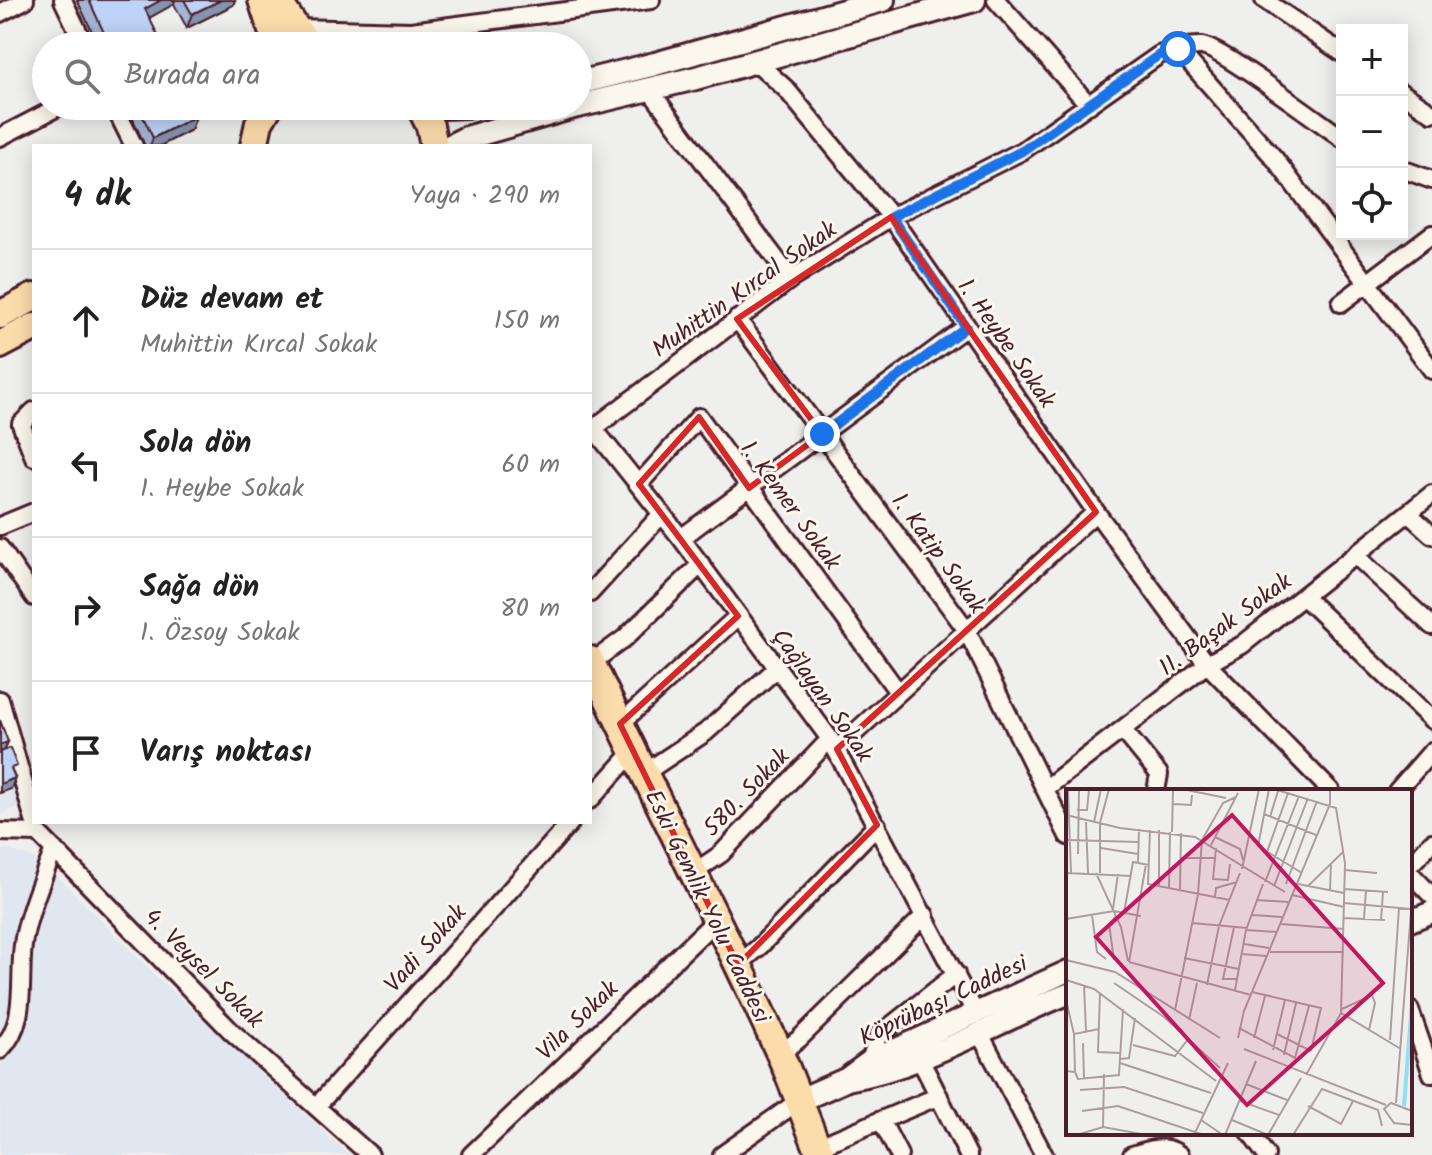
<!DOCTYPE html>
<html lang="tr">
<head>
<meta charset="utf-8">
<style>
	:root { --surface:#fff; --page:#f6f6f6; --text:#222; --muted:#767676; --line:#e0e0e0 }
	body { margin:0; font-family:Kalam,sans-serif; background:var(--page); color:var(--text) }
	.controls { position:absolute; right:24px; top:24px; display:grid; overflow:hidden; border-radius:0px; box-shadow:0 4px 20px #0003 }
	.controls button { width:72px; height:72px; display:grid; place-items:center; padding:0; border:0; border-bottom:2px solid var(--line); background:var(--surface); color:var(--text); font:40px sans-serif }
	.stop { position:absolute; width:24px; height:24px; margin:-18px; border:6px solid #1a73e8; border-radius:50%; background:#fff }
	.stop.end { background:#1a73e8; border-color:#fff; box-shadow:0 2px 8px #0008 }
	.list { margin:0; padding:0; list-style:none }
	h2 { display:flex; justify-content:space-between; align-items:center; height:104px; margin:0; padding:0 32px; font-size:34px }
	h2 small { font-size:26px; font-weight:400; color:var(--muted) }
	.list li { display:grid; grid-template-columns:52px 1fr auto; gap:24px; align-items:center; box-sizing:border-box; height:144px; padding:0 32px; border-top:2px solid var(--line) }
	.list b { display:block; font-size:30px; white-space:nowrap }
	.list p { margin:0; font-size:26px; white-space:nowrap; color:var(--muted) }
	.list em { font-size:26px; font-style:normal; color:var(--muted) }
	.icon { flex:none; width:44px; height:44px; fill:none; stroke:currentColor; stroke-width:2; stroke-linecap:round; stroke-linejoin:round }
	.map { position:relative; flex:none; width:1432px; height:1155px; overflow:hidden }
	.search { position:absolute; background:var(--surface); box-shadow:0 4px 20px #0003; left:32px; top:32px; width:560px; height:88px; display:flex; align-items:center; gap:20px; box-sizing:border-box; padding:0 28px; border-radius:44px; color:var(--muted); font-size:30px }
	.panel { position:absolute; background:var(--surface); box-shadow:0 4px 20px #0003; left:32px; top:144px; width:560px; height:680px; border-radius:0px }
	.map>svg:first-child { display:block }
	.built { fill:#e0e7f1 }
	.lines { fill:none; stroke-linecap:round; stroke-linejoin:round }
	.minor-casing { stroke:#4a1f2b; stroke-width:22 }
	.tertiary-casing { stroke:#4a1f2b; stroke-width:26 }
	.secondary-casing { stroke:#4a1f2b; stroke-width:28 }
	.primary-casing { stroke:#4a1f2b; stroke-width:32 }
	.minor { stroke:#fbf7ec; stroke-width:16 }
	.tertiary { stroke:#fbf7ec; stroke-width:20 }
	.secondary { stroke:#fbf7ec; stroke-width:22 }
	.primary { stroke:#fddcac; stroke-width:26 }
	.wall { fill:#a3b5d5; stroke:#4a1f2b; stroke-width:2 }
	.shaded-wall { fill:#8594ae; stroke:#4a1f2b; stroke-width:2 }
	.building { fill:#bed3f8; stroke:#4a1f2b; stroke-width:2 }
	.route { stroke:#1a73e8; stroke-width:10 }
	.marked { fill:none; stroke:#d62828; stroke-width:6; stroke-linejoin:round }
	.labels { text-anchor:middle; stroke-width:6; stroke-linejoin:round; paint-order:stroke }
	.street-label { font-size:24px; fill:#4a1f2b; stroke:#fbf7ec }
	.inset-river { fill:none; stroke:#92def3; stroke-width:4 }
	.inset-road { fill:none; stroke:#ad9ca0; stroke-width:2 }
	.view { fill:#c2185b; fill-opacity:0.15; stroke:#c2185b; stroke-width:4 }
	.inset-edge { fill:none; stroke:#4a1f2b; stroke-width:4 }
</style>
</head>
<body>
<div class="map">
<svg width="1432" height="1155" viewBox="0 0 1432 1155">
	<rect width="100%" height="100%" fill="#eff0ee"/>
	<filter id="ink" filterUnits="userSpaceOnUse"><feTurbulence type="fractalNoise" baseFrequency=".0125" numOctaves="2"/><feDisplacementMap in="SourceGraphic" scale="16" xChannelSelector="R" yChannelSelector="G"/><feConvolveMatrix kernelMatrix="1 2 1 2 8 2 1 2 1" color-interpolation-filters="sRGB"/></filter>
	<g filter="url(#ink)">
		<path class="built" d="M0,739l22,62 -5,7 -17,7z
			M6,848l37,14 113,114 193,179h-349v-305z"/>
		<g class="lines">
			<defs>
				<path id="minor" d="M63,0l22,46
					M996,0l93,105
					M1264,0l78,53
					M0,13l25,-13
					M295,28l116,3 240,-31
					M1178,49l97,110 157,211
					M755,61l31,28 105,128 205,295 111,152 124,127
					M649,89l142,190
					M1402,93l30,20
					M114,106l20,40
					M0,137l60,-31
					M1402,169l30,11
					M1341,303l91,-69
					M737,319l229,310 102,207
					M34,411l-13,13 13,33
					M594,429l87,109 149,201 145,273
					M590,431l201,-152 100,-62 131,-66 137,-96c13,-4 29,-10 43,-9 20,3 117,76 140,92
					M639,484l60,-67 199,275
					M1408,513l24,22
					M0,526l34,-14
					M681,538l285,-211
					M0,548l34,49
					M1355,555l77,71
					M590,593l72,-79
					M1304,597l128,123
					M591,663l34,-25 76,-74
					M0,700l34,120
					M620,724l118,-108
					M1123,730l36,44 -3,17
					M837,749l259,-237
					M643,774l63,-42 70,-63
					M1045,789l162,-125 35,-19 190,-151
					M1397,791l35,-40
					M590,800l43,-48
					M0,832l38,1 193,198 139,124
					M1410,865l22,-23
					M693,873l28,-19 109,-115
					M1410,873l22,23
					M738,965l21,-18 118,-122
					M1410,1010l22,64
					M979,1032l65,123
					M0,1050c30,-29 17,-75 24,-112 6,-31 19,-60 30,-89
					M780,1054l19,-15 126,-124
					M920,1059l48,96
					M872,1065l-2,-4 8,-25 78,-62
					M316,1107l255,-285
					M881,1120l18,35
					M1250,1133l16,22
					M817,1147l122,-51
					M471,1155l246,-236
					M722,1155l78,-55
					M1132,1155c16,-5 34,-12 48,0"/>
				<path id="tertiary" d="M1410,921l22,-9
					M847,1080c78,-13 148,-58 221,-86
					M843,1081l27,-20 198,-90"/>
				<path id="secondary" d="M578,83l77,-19 228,-64
					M578,106l118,-28 278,-78
					M421,108l46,-2
					M450,146l16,-8 111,-32
					M800,1100l43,-19"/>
				<path id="primary" d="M262,0l15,46
					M277,0l31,46
					M420,106l10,20 4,20
					M254,146l5,-23 10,-17
					M0,315l34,-18
					M0,345l34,-18
					M590,660c61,132 130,261 190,394 15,33 26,68 41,101"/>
			</defs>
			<use href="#minor" class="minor-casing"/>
			<use href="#tertiary" class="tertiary-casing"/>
			<use href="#secondary" class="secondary-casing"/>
			<use href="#primary" class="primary-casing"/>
			<use href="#minor" class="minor"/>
			<use href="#tertiary" class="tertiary"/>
			<use href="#secondary" class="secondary"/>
			<use href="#primary" class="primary"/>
		</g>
		<path class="wall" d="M77,0h158l-2,5 -46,23 -13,-24 -25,14 14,28h-64z
			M127,106h64l5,10 -5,14 -31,16h-15z"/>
		<path class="shaded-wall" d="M161,0h14l-1,4 -34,19 5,-14z
			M221,0h14l-2,5 -46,23 5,-14z
			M196,116l-5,14 -31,16h-10l3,-8z
			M8,742l-4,10 -4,2v-9z
			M15,778l-4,11 -11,4v-9z"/>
		<path class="building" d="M89,0h72l-16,9 18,37h-53z
			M184,0h37l-29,14z
			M138,106h53l5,10 -43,22z
			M0,720l8,22 -8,3z
			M10,748l7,18 -6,2 4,10 -15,6v-32z"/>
	</g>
	<g class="lines" filter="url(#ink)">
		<path class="route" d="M822,434l144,-107 -75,-110 131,-66 137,-96 19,-6"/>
	</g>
	<path class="marked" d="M891,217l205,295 -259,237 40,76 -139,140 -118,-241 118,-108 -99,-132 60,-67 50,71 73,-54 -85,-115z"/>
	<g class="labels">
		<g class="street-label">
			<text transform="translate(744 289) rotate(-35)" y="8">Muhittin Kırcal Sokak</text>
			<text transform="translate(1007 343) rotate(55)" y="8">1. Heybe Sokak</text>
			<text transform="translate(791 505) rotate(54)" y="8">1. Kemer Sokak</text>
			<text transform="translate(939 553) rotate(54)" y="8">1. Katip Sokak</text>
			<text transform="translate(1225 624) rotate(-36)" y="8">11. Başak Sokak</text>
			<text transform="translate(823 695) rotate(55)" y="8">Çağlayan Sokak</text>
			<text transform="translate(746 792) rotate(-46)" y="8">580. Sokak</text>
			<text transform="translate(708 906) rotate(64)" y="8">Eski Gemlik Yolu Caddesi</text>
			<text transform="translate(425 948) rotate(-48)" y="8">Vadi Sokak</text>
			<text transform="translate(204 968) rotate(45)" y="8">4. Veysel Sokak</text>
			<text transform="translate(943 1000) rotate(-25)" y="8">Köprübaşı Caddesi</text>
			<text transform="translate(577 1020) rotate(-44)" y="8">Vila Sokak</text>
		</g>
	</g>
	<g transform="translate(1066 789)">
		<rect width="346" height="346" fill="#eff0ee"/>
		<path class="inset-river" d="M338,317l8,-104"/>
		<path class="inset-road" d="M2,0l3,84M116,0l44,9M203,0l-11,57 44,27M208,0l62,19 9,55 -4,150 60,36M107,15l18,1 1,-10M11,21h10l2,-21M198,25l52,21M0,26l54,13 75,9 90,55M204,28l8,-26M20,33l2,51M28,33l7,-33M84,41l-2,54 82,16M106,43l1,-43M149,48l25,12 3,11M1,51l71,2M145,56l27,-52M35,59l37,6M150,59l-3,31 15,1 2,-16M201,63l21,-59M12,65l1,-65M115,69h34M72,74l1,-34M176,80l17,-80M279,81l32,3M0,84l65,3M30,84l25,54 7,34M34,84v-50l9,-34M199,93l34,-86M220,95l31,-83M232,95l46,9M93,97v-56M208,97l34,-88M242,97l35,-34M103,99l1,-56M114,100l1,-56M278,100l44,3M264,101l1,-27M226,106l52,12M149,108l1,-9 21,-6M191,111l31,2M278,114l67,6M47,120l5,-35M58,124l9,-51 16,3M26,126l5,37 9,7M186,126l30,2M278,129l41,2M0,130l48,-8 27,5M298,130l2,-29M315,131l2,-28M126,134l55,5M215,135l63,5M168,138l-11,52h14M180,141l31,2M178,155l25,4M204,163h74M176,165l24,2M118,169l55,11M0,171l49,12 105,66M48,171l-5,-36 7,-8M63,173l122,33M63,173l17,-98M0,191l28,9 122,92M48,194l50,34 56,51M18,196l2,46M141,196l12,-59 21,-53M169,201l11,-60 17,-46M186,203l69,16 -10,43M34,204l-2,59 22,1M0,211l8,34M276,220l30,-14 3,8 -6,27M109,221l23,-116 4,-54 21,-37 13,-6M123,231l8,-37M173,239l56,30 14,-52M211,245l34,17M172,249l6,-27 86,-207v-15M188,249l11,-42M324,251l9,-132M17,254l1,35M67,256l42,11 14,-18M178,260l142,56M207,261l12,-50M218,266l12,-52M54,270l9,-1 6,-40M54,274l91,30M0,282l9,1 3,7 41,-4 4,-66M9,283l-1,-38 25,-5M240,286l35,-62M180,295l41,16M14,301l44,-3 79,26M174,312l39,14M330,314l16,-204M242,317l33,18 12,-23M16,322l36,-5 86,29M346,322l-21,-8 -7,6 10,14 18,2M135,331l22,15M166,331l36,15M37,338l1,-53M14,345l23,-7 44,8M128,346l34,-72M159,346l31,-74M202,346l33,-57M227,346l29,-46 56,21 4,16"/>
		<path class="view" d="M166,26l151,168 -136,122 -151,-168z"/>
		<rect width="346" height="346" class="inset-edge"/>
	</g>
</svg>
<div class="controls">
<button>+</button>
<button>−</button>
<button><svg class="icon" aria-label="locate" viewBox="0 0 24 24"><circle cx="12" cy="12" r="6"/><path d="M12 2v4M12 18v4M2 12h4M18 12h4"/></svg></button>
</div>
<div class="stop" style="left:1178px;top:49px"></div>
<div class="stop end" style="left:822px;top:434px"></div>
<div class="search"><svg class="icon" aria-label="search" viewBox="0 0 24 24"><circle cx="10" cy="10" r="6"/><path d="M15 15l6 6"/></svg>Burada ara</div>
<section class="panel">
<h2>4 dk<small>Yaya · 290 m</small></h2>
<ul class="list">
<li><svg class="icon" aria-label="ahead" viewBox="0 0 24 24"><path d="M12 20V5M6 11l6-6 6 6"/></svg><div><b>Düz devam et</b><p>Muhittin Kırcal Sokak</p></div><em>150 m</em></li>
<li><svg class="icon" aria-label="left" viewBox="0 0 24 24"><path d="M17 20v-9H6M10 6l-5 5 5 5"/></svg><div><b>Sola dön</b><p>1. Heybe Sokak</p></div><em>60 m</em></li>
<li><svg class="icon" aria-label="right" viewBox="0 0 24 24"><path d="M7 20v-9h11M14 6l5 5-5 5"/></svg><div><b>Sağa dön</b><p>1. Özsoy Sokak</p></div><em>80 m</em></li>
<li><svg class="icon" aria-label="arrive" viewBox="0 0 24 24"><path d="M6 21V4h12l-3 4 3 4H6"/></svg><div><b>Varış noktası</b></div></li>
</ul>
</section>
</div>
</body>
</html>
